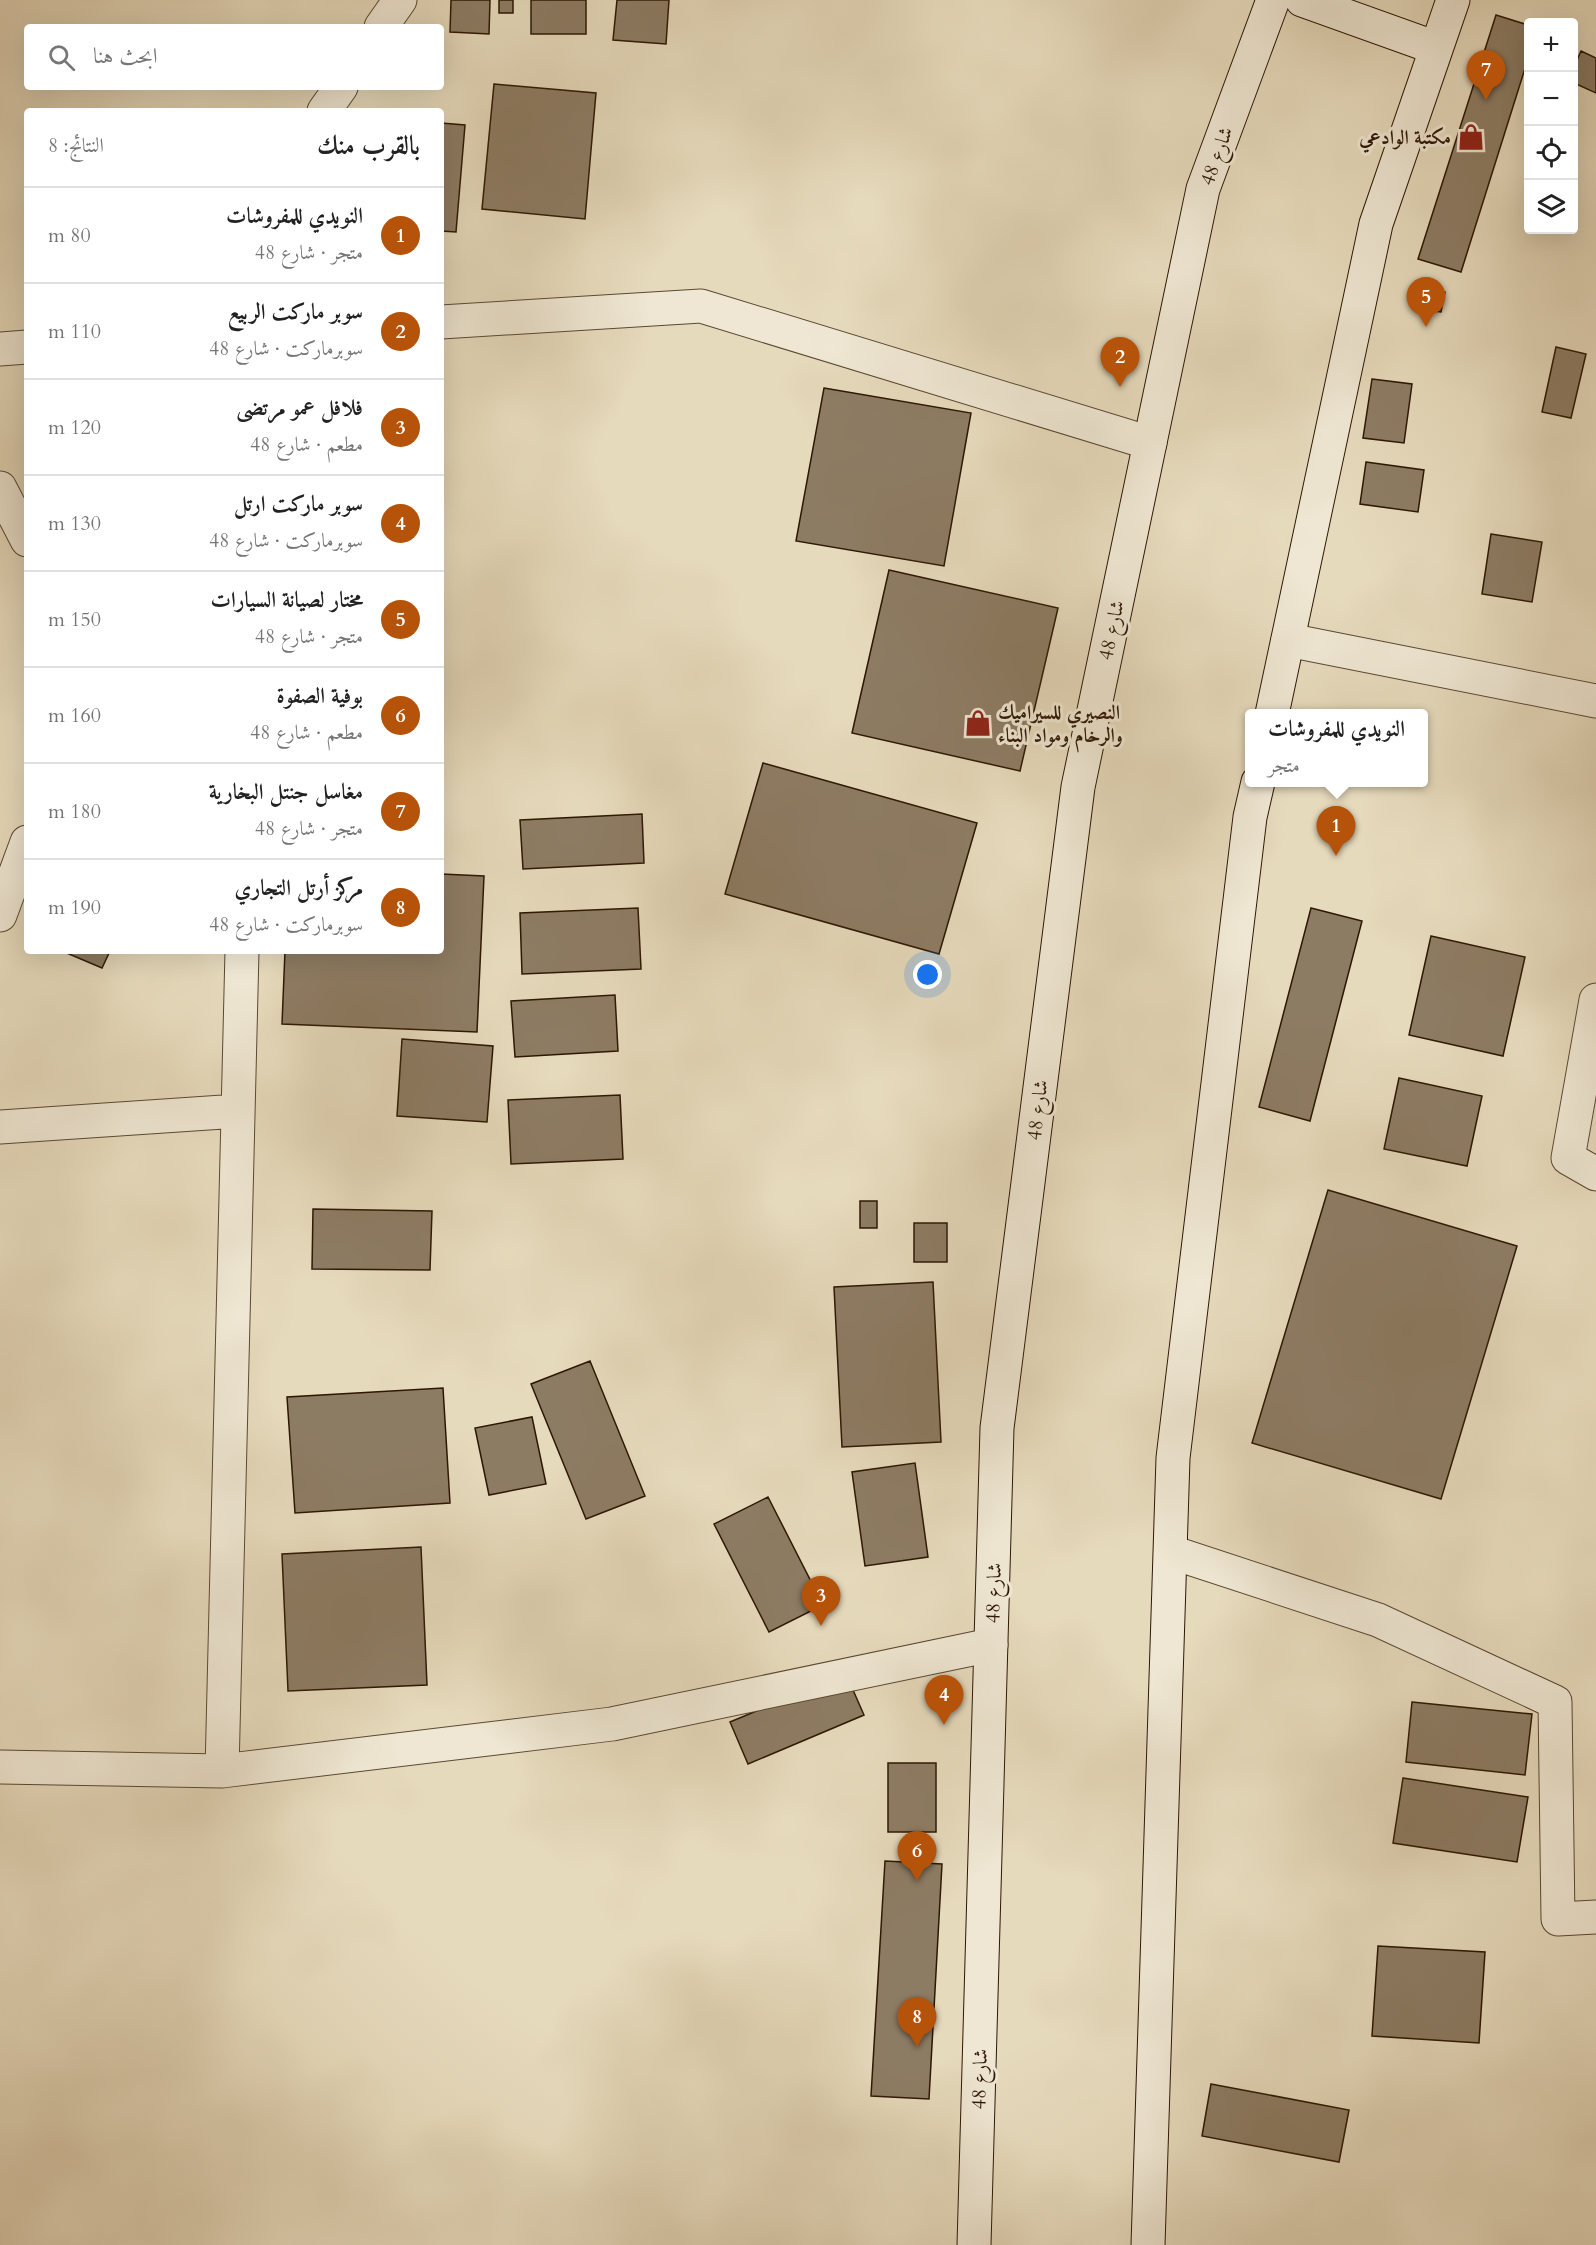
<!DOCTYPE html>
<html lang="ar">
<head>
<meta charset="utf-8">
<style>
	:root { --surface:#fff; --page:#f2f2f2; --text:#222; --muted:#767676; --line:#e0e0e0; --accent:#b45309 }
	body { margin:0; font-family:Cardo,Amiri,serif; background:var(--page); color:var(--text); direction:rtl }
	.controls { position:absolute; right:18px; top:18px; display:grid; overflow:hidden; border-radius:6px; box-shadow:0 6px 24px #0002 }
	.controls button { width:54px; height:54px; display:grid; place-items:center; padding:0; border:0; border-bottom:2px solid var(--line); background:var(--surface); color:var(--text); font:30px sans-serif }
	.you { position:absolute; left:928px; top:975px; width:21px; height:21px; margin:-15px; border:4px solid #fff; border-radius:50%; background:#1a73e8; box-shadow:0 0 0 9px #1a73e833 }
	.badge { display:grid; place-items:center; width:39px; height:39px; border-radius:50%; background:var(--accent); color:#fff; font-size:20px; font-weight:700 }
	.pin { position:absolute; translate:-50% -50px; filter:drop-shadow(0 2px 3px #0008) }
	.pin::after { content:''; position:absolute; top:32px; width:21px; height:18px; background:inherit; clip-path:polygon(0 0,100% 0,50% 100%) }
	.popup { position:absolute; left:1245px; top:709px; width:183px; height:78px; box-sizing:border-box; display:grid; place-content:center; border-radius:6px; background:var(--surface); filter:drop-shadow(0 2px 4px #0005); font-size:20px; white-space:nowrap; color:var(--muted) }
	.popup b { font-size:22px; color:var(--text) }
	.popup::after { content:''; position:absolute; left:50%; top:100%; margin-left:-12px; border:12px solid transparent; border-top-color:var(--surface) }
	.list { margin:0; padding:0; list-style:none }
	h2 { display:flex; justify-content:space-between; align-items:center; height:78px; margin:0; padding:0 24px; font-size:26px }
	h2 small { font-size:20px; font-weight:400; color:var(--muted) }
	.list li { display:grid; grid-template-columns:39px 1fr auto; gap:18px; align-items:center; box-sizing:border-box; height:96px; padding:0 24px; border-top:2px solid var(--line) }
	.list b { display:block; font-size:22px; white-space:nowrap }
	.list p { margin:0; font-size:20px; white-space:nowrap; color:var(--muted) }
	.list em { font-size:20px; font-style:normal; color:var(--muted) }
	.icon { flex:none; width:33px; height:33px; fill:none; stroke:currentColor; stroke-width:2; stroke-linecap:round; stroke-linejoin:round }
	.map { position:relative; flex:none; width:1596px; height:2245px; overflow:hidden; direction:ltr }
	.search { position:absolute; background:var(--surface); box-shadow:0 6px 24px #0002; left:24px; top:24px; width:420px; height:66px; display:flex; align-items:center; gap:15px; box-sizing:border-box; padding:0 21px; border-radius:6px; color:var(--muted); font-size:22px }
	.panel { position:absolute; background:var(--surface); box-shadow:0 6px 24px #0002; left:24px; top:108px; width:420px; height:846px; border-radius:6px; direction:rtl }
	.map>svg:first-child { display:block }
	.building { fill:#8d7c64; stroke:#2d1704; stroke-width:1.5 }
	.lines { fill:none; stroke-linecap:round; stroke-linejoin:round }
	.street-casing { stroke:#5b4832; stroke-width:35 }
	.secondary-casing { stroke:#2d1704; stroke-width:35 }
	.street { stroke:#efe7d3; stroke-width:33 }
	.secondary { stroke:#efe7d3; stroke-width:33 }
	.labels { text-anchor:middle; stroke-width:6; stroke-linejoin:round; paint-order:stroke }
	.poi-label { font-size:20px; font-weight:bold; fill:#2d1704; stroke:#efe7d3; text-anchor:end }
	.street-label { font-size:20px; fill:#2d1704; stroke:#efe7d3 }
</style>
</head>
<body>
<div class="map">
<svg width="1596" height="2245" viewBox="0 0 1596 2245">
	<rect width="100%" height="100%" fill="#e6dabc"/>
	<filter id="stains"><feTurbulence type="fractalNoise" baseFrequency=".00333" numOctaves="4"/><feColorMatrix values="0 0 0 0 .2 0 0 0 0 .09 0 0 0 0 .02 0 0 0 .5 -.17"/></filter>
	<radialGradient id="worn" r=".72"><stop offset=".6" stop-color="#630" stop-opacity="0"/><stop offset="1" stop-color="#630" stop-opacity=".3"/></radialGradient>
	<path class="building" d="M451,0h39l-1,34 -39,-2z
		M499,0h14v13h-14z
		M531,0h55v34h-55z
		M617,0h52l-3,44 -53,-4z
		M1496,15l32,10v34l-67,213 -43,-13z
		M1581,51l15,7v35l-22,-10v-16z
		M494,84l102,9 -11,126 -103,-10z
		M441,123l24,2 -9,107 -15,-1z
		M1415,287l30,5 -4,20 -29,-4z
		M1556,347l30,7 -15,64 -29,-6z
		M1372,379l40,5 -8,59 -41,-5z
		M824,388l147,25 -27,153 -148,-25z
		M1366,462l58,8 -6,42 -58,-8z
		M1491,534l51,8 -10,60 -50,-8z
		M889,570l169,38 -38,163 -168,-38z
		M763,763l214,60 -38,131 -214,-60z
		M642,814l2,49 -121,6 -3,-49z
		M441,874l43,2 -7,156 -195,-8 3,-73h156z
		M638,908l3,61 -119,5 -2,-61z
		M1311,908l51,13 -52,200 -51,-14z
		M1431,936l94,21 -22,99 -94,-21z
		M62,951h48l-8,17z
		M615,995l3,56 -103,6 -4,-56z
		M402,1039l91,7 -6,76 -90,-6z
		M1399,1078l83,18 -15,70 -83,-17z
		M620,1095l3,64 -112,5 -3,-64z
		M1328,1190l189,56 -76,253 -189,-56z
		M860,1201h17v27h-17z
		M313,1209l119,2 -2,59 -118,-1z
		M914,1223h33v39h-33z
		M933,1282l8,160 -99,5 -8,-160z
		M590,1361l55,135 -59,23 -55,-135z
		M443,1388l7,115 -155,10 -8,-116z
		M532,1417l14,67 -57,11 -14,-67z
		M915,1463l13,94 -63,9 -13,-94z
		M768,1497l55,108 -54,27 -55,-108z
		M421,1547l6,138 -139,6 -6,-137z
		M846,1674l18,41 -116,49 -18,-42z
		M1412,1702l120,12 -7,61 -119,-13z
		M888,1763h48v69h-48z
		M1403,1778l125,19 -11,65 -124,-19z
		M885,1861l57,3 -13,235 -58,-3z
		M1378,1946l107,6 -6,91 -107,-7z
		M1211,2084l138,26 -10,52 -137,-26z"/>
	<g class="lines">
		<defs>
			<path id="street" d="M381,27l19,-27
				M324,111l17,-24
				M441,322l260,-16 449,137
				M0,349l27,-2
				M0,488l27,52
				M1288,640l308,61
				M0,915l27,-73
				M1596,1000l-28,158 28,16
				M0,1127l238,-16
				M1171,1552l207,68 177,82 3,217 38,-2
				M0,1767l222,4 390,-47 379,-79
				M222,1771l20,-820"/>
			<path id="secondary" d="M1302,0l134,48
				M1272,714l104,-490 77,-224
				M974,2245l23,-817 81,-641 125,-598 70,-189
				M1148,2245l25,-787 77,-641 8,-35"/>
		</defs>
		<use href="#street" class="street-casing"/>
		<use href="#secondary" class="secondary-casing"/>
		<use href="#street" class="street"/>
		<use href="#secondary" class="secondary"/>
	</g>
	<defs>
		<symbol id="shop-bare" viewBox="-9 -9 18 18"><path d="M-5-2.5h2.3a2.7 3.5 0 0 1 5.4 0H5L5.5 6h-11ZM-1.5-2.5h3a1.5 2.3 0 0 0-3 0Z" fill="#8f2418" stroke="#efe7d3" stroke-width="2.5" paint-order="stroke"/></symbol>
	</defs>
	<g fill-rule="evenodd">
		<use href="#shop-bare" x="1452" y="118" width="38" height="38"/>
		<use href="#shop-bare" x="959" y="704" width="38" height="38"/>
	</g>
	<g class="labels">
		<g class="poi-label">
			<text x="1451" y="144">مكتبة الوادعي</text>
			<text x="998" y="719" text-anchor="start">النصيري للسيراميك<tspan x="998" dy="23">والرخام ومواد البناء</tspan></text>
		</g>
		<g class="street-label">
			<text transform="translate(1216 156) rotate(-70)" y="7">شارع 48</text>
			<text transform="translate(1111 630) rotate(-78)" y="7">شارع 48</text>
			<text transform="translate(1037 1110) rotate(-83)" y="7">شارع 48</text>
			<text transform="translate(993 1593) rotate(-88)" y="7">شارع 48</text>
			<text transform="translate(979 2079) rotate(-88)" y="7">شارع 48</text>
		</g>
	</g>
	<rect width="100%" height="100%" filter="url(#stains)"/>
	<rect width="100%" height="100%" fill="url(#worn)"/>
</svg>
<div class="controls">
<button>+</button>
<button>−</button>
<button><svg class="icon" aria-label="locate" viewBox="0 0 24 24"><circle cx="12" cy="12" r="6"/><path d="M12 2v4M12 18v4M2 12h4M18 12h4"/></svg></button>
<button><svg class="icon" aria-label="layers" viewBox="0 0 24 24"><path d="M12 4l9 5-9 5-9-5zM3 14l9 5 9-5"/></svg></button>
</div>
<div class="you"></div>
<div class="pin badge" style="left:1336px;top:856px">1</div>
<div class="popup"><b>النويدي للمفروشات</b>متجر</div>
<div class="pin badge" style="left:1120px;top:387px">2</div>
<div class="pin badge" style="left:821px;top:1626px">3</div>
<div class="pin badge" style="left:944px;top:1725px">4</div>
<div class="pin badge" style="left:1426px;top:327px">5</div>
<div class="pin badge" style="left:917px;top:1881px">6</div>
<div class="pin badge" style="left:1486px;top:100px">7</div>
<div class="pin badge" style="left:917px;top:2047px">8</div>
<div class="search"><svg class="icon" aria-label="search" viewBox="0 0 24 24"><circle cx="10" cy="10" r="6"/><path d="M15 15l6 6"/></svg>ابحث هنا</div>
<section class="panel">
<h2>بالقرب منك<small>النتائج: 8</small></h2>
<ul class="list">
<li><span class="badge">1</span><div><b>النويدي للمفروشات</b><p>متجر · شارع 48</p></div><em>80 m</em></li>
<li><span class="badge">2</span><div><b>سوبر ماركت الربيع</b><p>سوبرماركت · شارع 48</p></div><em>110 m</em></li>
<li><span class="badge">3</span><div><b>فلافل عمو مرتضى</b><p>مطعم · شارع 48</p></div><em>120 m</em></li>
<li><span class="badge">4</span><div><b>سوبر ماركت ارتل</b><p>سوبرماركت · شارع 48</p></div><em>130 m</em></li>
<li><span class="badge">5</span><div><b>مختار لصيانة السيارات</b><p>متجر · شارع 48</p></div><em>150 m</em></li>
<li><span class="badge">6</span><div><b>بوفية الصفوة</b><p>مطعم · شارع 48</p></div><em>160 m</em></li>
<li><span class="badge">7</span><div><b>مغاسل جنتل البخارية</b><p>متجر · شارع 48</p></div><em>180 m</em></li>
<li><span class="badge">8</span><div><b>مركز أرتل التجاري</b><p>سوبرماركت · شارع 48</p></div><em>190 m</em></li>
</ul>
</section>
</div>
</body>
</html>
